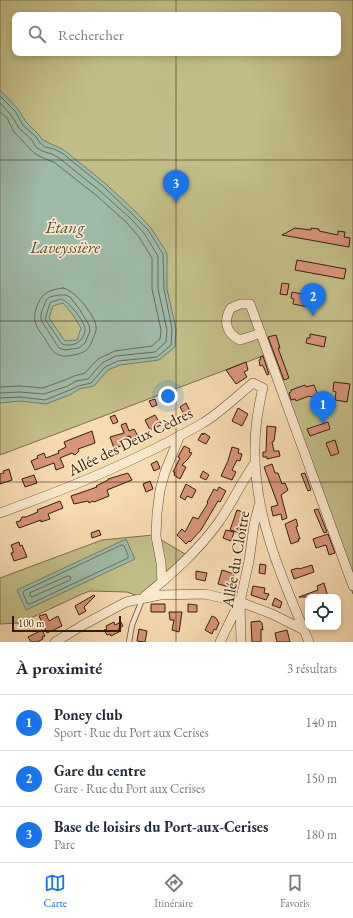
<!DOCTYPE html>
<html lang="fr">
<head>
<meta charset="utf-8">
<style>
	:root { --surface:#fff; --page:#f6f6f7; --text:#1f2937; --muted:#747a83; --line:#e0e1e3; --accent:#1a73e8 }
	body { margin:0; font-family:"EB Garamond",serif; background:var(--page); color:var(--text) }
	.controls { position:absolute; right:12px; bottom:12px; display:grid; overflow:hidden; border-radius:8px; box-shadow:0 2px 6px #0003 }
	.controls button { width:36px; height:36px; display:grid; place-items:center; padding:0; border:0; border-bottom:1px solid var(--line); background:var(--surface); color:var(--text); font:20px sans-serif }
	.scale { position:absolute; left:12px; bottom:10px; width:109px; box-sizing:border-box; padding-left:4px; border:2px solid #311e11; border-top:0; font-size:11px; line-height:14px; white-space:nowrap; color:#311e11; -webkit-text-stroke:3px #fae8cc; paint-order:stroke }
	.you { position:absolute; left:168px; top:396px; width:14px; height:14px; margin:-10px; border:3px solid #fff; border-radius:50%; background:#1a73e8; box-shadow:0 0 0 6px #1a73e833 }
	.badge { display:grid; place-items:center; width:26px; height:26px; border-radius:50%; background:var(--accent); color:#fff; font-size:13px; font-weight:700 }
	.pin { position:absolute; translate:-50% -33px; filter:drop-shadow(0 1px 2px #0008) }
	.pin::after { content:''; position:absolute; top:21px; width:14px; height:12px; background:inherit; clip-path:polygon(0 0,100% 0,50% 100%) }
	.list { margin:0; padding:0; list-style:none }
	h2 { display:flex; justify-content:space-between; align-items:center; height:52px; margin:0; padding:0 16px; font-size:17px }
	h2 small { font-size:13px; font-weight:400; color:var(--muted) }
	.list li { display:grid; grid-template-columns:26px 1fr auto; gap:12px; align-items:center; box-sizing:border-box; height:56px; padding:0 16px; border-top:1px solid var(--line) }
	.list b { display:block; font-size:15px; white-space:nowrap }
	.list p { margin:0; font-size:13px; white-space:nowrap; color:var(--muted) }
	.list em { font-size:13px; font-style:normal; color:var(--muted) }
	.icon { flex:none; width:22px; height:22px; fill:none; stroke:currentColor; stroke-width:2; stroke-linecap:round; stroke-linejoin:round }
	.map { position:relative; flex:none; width:353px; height:642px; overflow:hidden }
	.search { position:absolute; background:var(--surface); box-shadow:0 2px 6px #0003; left:12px; right:12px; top:12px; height:44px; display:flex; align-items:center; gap:10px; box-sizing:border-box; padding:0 14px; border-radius:8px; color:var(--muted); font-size:15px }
	.sheet { height:220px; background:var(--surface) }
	nav { display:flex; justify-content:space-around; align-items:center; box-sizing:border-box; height:56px; border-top:1px solid var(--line); background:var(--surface); font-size:11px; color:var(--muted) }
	nav a { display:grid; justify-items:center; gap:2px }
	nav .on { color:var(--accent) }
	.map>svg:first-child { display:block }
	.green { fill:#c3be87; stroke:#7a6e4c; fill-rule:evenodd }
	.water { fill:#9ebba8; stroke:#727c6c; fill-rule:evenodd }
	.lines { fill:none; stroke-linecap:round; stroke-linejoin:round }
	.shore { stroke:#686c5c; stroke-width:1 }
	.building { fill:#da9478; stroke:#311e11 }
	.service-casing { stroke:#624d39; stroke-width:6 }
	.minor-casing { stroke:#624d39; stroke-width:10 }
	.service { stroke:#fae8cc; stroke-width:4.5 }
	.minor { stroke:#fae8cc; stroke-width:9 }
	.grid { fill:none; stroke:#311e11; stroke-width:1; stroke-opacity:0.55 }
	.labels { text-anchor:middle; stroke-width:3.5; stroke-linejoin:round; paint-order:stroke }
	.street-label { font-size:16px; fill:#311e11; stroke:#fae8cc }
	.water-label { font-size:17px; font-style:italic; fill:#524d3e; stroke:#fae8cc }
</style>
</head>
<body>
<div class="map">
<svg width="353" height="642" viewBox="0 0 353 642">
	<rect width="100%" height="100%" fill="#f7dbb1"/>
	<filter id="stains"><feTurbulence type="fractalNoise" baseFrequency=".005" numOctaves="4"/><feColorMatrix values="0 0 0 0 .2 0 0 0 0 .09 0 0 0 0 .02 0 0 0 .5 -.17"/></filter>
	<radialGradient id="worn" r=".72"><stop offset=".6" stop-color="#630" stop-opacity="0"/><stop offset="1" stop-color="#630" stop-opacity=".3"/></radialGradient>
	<path class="green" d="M0,0h353v594l-85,-240 -268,101zM15,15h323v38h-323z
		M153,535l37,22 -47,41 -16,-6 -37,-1 -8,3 -62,29 -20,1v-46l102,-38z"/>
	<path class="water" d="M0,90l18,19 8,13 13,13 4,5 21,10 42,34 30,28 15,16 16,25v36l9,40 -1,18 -16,13 -39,5 -12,5 -14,16 -15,3 -7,5 -26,10 -26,-3 -20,2zM63,303l10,12 8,13 -4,12 -12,1 -16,-23 4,-12z
		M126,539l9,20 -109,51 -9,-20z"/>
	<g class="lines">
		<path class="shore" d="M0,96l15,15 8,14 13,12 4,6 5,4 9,2 8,4 42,34 29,28 15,15 15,24 1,35 8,40 -1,16 -14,12 -39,4 -13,6 -14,16 -13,3 -8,4 -25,10 -25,-3 -20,1
			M0,103l11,12 8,13 13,12 4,7 6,4 10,3 7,4 41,33 30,27 14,15 14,23v33l9,41 -1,12 -11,10 -39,4 -14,7 -14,16 -12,2 -8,5 -24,8 -24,-2 -20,1
			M0,112l7,6 7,14 19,20 6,4 16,7 42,33 29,26 13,15 13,21v31l9,41 -1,9 -8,7 -37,5 -17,8 -13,14 -11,3 -9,4 -22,8 -23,-2 -20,1
			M63,288c12,2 31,26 33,38 1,5 -2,10 -4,15 -3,9 -8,12 -18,14 -5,1 -10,2 -15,0 -7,-2 -10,-10 -14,-16 -3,-5 -9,-11 -10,-18 -1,-4 0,-8 1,-12 5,-15 11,-19 27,-21z
			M60,295h6l4,2 10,13 9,15 1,6 -5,12 -6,5 -14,2 -6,-2 -18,-28v-6l5,-14 4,-3z
			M61,299c7,1 24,23 24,30 0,12 -12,19 -23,15l-17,-25 5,-16z
			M122,545l2,1 4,9v3l-98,46 -3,-1 -4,-10 1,-2z
			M68,576l3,1 -1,3 -38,17 -2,-1v-3z"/>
	</g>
	<path class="building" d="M295,228l16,2v-2l8,1v2l19,4v-4l7,1 -1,5 6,1 -1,9 -67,-12z
		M297,260l49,9 -2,10 -49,-9z
		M282,283l7,1 -2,11 -7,-1z
		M292,292l20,4 -3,11 -16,-3 1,-5 -3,-1z
		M310,334l16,3 -2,10 -18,-4 1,-5h3z
		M276,335l4,13h-2l11,30 -5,2 -16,-43z
		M263,356l6,18 -2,1 -3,-7 -2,-3 -2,1 -1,-6 2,-1 -1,-2z
		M246,362l2,8 -4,2 3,5 -11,7 -10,-14z
		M334,382l16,2 -3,18 -12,-2 1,-8 -3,-1z
		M305,385l1,2 8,-2 3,8 -1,2 -5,2 -2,-1 -13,5 -1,-2 -4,1 -2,-7 2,-1v-2z
		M155,399l2,6 -5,2 -3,-6z
		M186,403l4,8 -6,3 -4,-7z
		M238,408l10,6 -6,12 -10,-5z
		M115,415l3,7 -5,2 -3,-7z
		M155,415l6,10 -11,5 -5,-10z
		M328,422l2,7 -20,7 -3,-7z
		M126,423l3,8 5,-2 5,9 -7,2 -2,-4 -11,4 2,6 -3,1 -3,4 -5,-14 14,-4 -3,-8z
		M267,426l9,1 -2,14 -2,1 2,9h5l1,5 -13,3v-2h-4v-5h3z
		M92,431l3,12 -17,6 1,2 -4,4 -3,-2 -12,5 4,9 -8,3 -2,-7 -19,7 -4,-9 7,-3 -1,-2 7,-3 2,5 13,-5 -1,-2 8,-4 -2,-5z
		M202,433l1,2 1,-2 6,4 -4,7 -8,-4z
		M335,440l4,13 -8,3 -5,-13z
		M184,446l6,3 -1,3 3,1 -4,6 -6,6 4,2 -6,12 -6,-4 1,-3h-2l7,-14 -2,-1z
		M232,447l7,2 -1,4 4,1 -2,7 -3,-1 -5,10 4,2 -4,8 -11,-4 7,-15z
		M157,461l3,7 -6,3 -3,-7z
		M272,464l3,9h3l4,11 3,-1 3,7 -4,3 -3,2 6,23 -5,2 -1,-6 -8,2 -2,-9 7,-2 -14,-38z
		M9,469l3,11 -12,4v-10l4,-1 -1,-2z
		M203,471l6,4 -3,5 -6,-3z
		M128,473l4,7 -25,10 2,6 -15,6 -1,-1 -4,2 -1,-2 -14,3 -3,-8 26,-9 -1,-1 12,-6v-1z
		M305,473l6,17 -3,1 -7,-17z
		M34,475l3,8 -12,4 -3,-8z
		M150,481l3,8 -7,3 -3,-8z
		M186,484l10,6 -4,8 -5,-2 -2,4 -5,-3z
		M219,487l7,4 -6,11 -2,-1 -17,29 -11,12 -1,-1 -3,3 -9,-9 5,-6 3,3 8,-15 5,2 10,-16 -1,-1 7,-13 3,2z
		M60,501l3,7 -15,6 2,5 -9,3v-2l-22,8 -3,-6 4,-1 2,-4h4l12,-5 -1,-2z
		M318,509l9,23 -3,1 -10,-23z
		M237,510l9,3 -6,20 -10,-3z
		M296,519l2,7 -2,1 4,12h-2l1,2 -8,3 -6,-20z
		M99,530l2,5 -9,3 -1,-5z
		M226,530l8,2 -3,9 -8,-3z
		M328,534l7,19 -6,2 -3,-10 -10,3 -3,-9z
		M19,542l1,4 2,-1 5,12 -13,4 -3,-8h2v-3l-2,-5z
		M260,564l6,1 -1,9 -6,-1z
		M312,565l2,7 -20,7 -3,-9 7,-2 1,1z
		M222,570l12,4 -4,13 -12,-3z
		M196,571l11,2 -2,8 -9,-2z
		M324,583l4,14h-29l19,-7 -1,-4z
		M253,586l12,2 -1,5 5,1 -3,6 -15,-5z
		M94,595l1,1 -11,11 2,4 -7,4 -4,-9z
		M275,598l7,4 -2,6 -8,-3z
		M151,604h14v8h-14z
		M188,604l9,1v7h-9z
		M169,612h13l-3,20 -7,-2 2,-10h-4z
		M46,614l3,7 9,-5 4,10 -15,7 -8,-17z
		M212,616l4,2 3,5 -3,7 -2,-1 -2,5 -7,-4z
		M260,621l2,2 1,7 -2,-1v13h-9l-1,-20z
		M114,622l1,3 6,-3 2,4 -5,3 1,3 -8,4 -1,-2 -3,1 -3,-5 3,-1 -1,-3z
		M139,629l8,2 -2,11 -8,-1z
		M42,630l3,6 -3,1 1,2 -6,3h-6l-3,-5z
		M287,630l3,12h-13l-2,-9z"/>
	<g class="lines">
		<defs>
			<path id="service" d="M129,642l3,-17 10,-25"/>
			<path id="minor" d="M261,333l-21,7c-14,-6 -17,-20 -9,-32l9,-4h10l103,282
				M0,513c69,-25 139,-53 203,-90 18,-11 34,-27 50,-40l10,5c-3,10 -4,20 -6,30 -11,82 21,150 52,224
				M162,582l-1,-19 -5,-27 1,-23 3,-23 5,-18 15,-37
				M145,596c27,-22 53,-45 73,-73 14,-19 23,-41 37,-60
				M55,642l28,-17 43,-23 34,-7 45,-1 35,8 32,12 32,16
				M220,642l19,-39
				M241,642l-1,-40 9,-41 5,-36 5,-20"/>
		</defs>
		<use href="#service" class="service-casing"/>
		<use href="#minor" class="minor-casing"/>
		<use href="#service" class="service"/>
		<use href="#minor" class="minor"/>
	</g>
	<path class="grid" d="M176,0v15M176,53v589M0,160h353M0,321h353M0,482h353"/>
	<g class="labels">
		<g class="street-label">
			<text transform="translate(130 441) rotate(-26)" y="6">Allée des Deux Cèdres</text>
			<text transform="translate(235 559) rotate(-80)" y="6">Allée du Cloître</text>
		</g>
		<g class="water-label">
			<text x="65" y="233">Étang<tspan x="65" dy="20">Laveyssière</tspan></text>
		</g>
	</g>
	<rect width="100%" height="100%" filter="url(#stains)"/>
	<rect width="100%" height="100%" fill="url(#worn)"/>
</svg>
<div class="controls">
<button><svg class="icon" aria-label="locate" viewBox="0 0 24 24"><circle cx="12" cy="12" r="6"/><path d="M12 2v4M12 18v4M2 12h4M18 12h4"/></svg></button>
</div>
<div class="scale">100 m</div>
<div class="you"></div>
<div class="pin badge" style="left:323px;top:424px">1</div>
<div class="pin badge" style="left:313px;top:316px">2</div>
<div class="pin badge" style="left:176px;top:203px">3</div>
<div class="search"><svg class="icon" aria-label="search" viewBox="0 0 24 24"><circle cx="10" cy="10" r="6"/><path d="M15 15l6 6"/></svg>Rechercher</div>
</div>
<section class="sheet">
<h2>À proximité<small>3 résultats</small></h2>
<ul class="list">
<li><span class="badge">1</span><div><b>Poney club</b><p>Sport · Rue du Port aux Cerises</p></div><em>140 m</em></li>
<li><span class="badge">2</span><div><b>Gare du centre</b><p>Gare · Rue du Port aux Cerises</p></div><em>150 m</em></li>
<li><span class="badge">3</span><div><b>Base de loisirs du Port-aux-Cerises</b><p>Parc</p></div><em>180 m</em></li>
</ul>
</section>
<nav>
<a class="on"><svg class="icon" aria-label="map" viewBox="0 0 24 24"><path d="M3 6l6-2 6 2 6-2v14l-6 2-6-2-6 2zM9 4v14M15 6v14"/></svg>Carte</a>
<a><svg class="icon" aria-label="directions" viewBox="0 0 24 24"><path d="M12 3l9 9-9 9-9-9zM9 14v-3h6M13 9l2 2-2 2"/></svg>Itinéraire</a>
<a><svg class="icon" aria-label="saved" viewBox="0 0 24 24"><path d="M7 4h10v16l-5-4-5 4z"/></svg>Favoris</a>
</nav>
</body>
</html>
